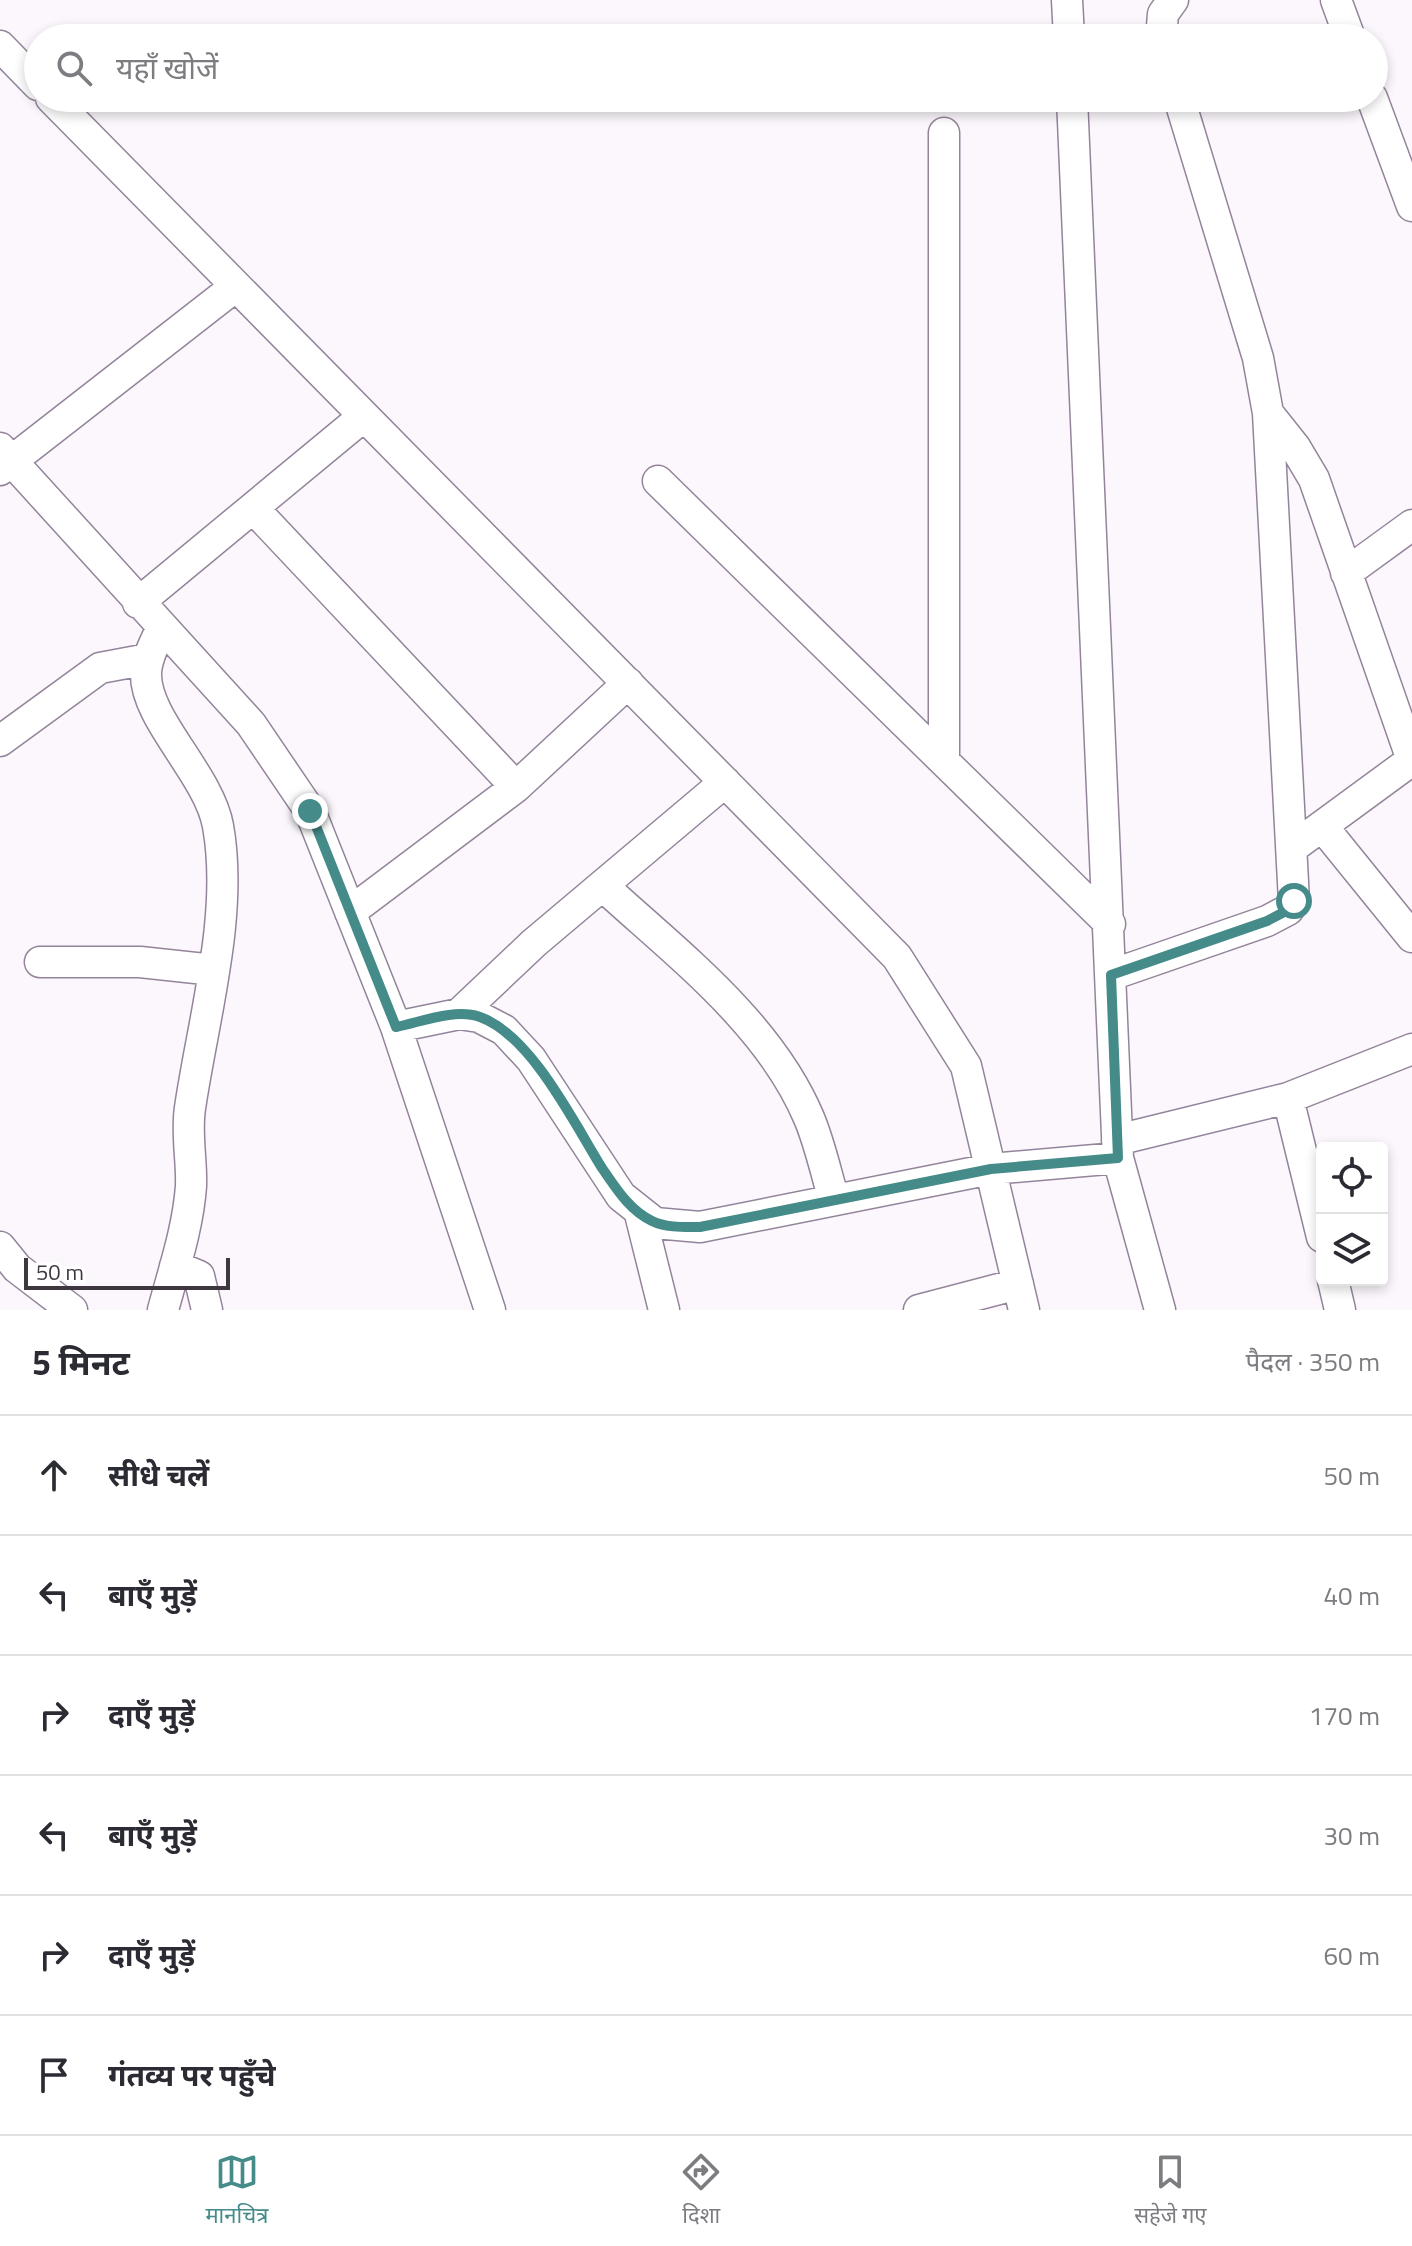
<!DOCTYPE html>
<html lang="hi">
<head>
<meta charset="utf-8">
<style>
	:root { --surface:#fff; --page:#f7f7f7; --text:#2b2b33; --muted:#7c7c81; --line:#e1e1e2; --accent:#448b89 }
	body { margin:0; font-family:"Titillium Web","Noto Sans Devanagari",sans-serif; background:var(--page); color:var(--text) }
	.controls { position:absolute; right:24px; bottom:24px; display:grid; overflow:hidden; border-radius:8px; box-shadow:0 4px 12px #0003 }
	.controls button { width:72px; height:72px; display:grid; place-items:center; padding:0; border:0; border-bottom:2px solid var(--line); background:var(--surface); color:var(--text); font:40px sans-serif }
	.scale { position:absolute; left:24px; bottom:20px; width:206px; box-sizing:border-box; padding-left:8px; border:4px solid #3e3740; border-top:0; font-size:22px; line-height:28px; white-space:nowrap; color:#3e3740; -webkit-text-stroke:6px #fff; paint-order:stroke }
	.stop { position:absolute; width:24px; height:24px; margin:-18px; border:6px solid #448b89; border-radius:50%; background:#fff }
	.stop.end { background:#448b89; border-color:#fff; box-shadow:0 2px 8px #0008 }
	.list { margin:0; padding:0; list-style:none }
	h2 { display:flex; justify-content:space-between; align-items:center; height:104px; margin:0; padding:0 32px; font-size:34px }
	h2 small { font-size:26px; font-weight:400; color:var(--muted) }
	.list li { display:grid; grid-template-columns:52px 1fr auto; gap:24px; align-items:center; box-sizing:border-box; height:120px; padding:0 32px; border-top:2px solid var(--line) }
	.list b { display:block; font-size:30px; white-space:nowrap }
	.list em { font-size:26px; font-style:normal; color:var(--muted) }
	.icon { flex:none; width:44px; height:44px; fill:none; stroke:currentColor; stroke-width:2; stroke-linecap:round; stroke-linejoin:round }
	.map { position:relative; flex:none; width:1412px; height:1310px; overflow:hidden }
	.search { position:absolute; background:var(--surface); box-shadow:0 4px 12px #0003; left:24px; right:24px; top:24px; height:88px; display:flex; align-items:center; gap:20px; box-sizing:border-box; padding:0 28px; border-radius:44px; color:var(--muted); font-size:30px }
	.sheet { height:824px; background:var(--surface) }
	nav { display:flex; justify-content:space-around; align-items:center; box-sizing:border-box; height:112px; border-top:2px solid var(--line); background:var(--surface); font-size:22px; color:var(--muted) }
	nav a { display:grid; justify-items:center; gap:4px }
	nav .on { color:var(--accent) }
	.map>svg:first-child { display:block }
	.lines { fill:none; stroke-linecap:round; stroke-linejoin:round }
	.minor-casing { stroke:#94849b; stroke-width:33 }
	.minor { stroke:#fff; stroke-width:30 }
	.route { stroke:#448b89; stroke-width:10 }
</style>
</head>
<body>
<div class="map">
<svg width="1412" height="1310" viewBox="0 0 1412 1310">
	<rect width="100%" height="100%" fill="#fbf7fc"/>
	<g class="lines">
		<defs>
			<path id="minor" d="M1067,0l2,38
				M1336,0l14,38
				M1161,38l2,-24 10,-14
				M0,46l38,39
				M51,98l846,859 69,109 58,244
				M1072,98l46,1060 42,152
				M1372,98l40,108
				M1268,413l27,34 19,32 98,281
				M0,448l251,276 59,87 86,216 94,283
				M0,470l236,-184
				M658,481l452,443
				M253,508l263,279
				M1346,573l66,-48
				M138,603l226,-187
				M161,629c-6,14 -15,29 -15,45 -1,45 63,101 72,152 16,89 -15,193 -28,282 -4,26 2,52 1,78 -3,42 -17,83 -28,124
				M0,741l100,-73 48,-9
				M944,761v-628
				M1322,826l90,111
				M1292,848l120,-88
				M603,886c74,68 166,137 206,232 11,26 17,55 25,82
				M350,912l166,-125 112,-104
				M40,962h100l74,8
				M1111,975l156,-54 21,-11 6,-9 -26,-488 -10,-55 -79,-260
				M459,1014l75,-71 191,-161
				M396,1027l63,-13 20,3 25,13 27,29 90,137 34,27 45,4 291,-58 127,-11
				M1288,1098l34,139
				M1117,1140l171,-42 124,-49
				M640,1214l24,96
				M0,1247l17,21 55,42
				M175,1266l24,10 8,34
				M1333,1280l7,30
				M919,1310l99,-26"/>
		</defs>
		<use href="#minor" class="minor-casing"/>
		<use href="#minor" class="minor"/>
	</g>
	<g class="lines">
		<path class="route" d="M310,811l86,216c25,-5 59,-19 84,-10 51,18 94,106 122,151 14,20 27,42 50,53 14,7 33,6 48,6l291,-58 127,-11 -7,-183 156,-54 21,-11 6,-9"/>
	</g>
</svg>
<div class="controls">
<button><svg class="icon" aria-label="locate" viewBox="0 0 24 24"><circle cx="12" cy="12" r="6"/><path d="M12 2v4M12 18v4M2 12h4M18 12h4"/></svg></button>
<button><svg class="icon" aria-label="layers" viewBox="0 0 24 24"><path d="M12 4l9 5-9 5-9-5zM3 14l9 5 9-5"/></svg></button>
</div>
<div class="scale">50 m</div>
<div class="stop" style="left:1294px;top:901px"></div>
<div class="stop end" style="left:310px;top:811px"></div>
<div class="search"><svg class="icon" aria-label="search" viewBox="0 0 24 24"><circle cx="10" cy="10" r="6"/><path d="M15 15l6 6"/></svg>यहाँ खोजें</div>
</div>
<section class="sheet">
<h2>5 मिनट<small>पैदल · 350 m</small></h2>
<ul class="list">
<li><svg class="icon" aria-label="ahead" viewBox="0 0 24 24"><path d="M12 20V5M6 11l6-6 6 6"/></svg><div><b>सीधे चलें</b></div><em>50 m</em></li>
<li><svg class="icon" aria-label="left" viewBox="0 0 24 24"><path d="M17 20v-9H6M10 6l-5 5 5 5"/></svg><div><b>बाएँ मुड़ें</b></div><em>40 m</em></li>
<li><svg class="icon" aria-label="right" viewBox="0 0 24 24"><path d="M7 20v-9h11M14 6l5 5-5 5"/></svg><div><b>दाएँ मुड़ें</b></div><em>170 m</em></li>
<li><svg class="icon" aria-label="left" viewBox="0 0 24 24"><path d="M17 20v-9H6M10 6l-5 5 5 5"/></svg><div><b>बाएँ मुड़ें</b></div><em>30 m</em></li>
<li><svg class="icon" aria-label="right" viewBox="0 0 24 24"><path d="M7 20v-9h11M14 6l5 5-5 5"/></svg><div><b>दाएँ मुड़ें</b></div><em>60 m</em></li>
<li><svg class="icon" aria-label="arrive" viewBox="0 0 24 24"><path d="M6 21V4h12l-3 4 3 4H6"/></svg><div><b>गंतव्य पर पहुँचे</b></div></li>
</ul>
</section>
<nav>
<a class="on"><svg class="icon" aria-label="map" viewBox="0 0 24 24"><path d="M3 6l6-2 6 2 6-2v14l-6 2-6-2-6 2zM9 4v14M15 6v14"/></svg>मानचित्र</a>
<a><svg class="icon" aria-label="directions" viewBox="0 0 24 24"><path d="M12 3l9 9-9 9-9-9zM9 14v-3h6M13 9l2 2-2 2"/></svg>दिशा</a>
<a><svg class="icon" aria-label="saved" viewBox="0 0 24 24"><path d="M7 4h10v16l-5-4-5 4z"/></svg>सहेजे गए</a>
</nav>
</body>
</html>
